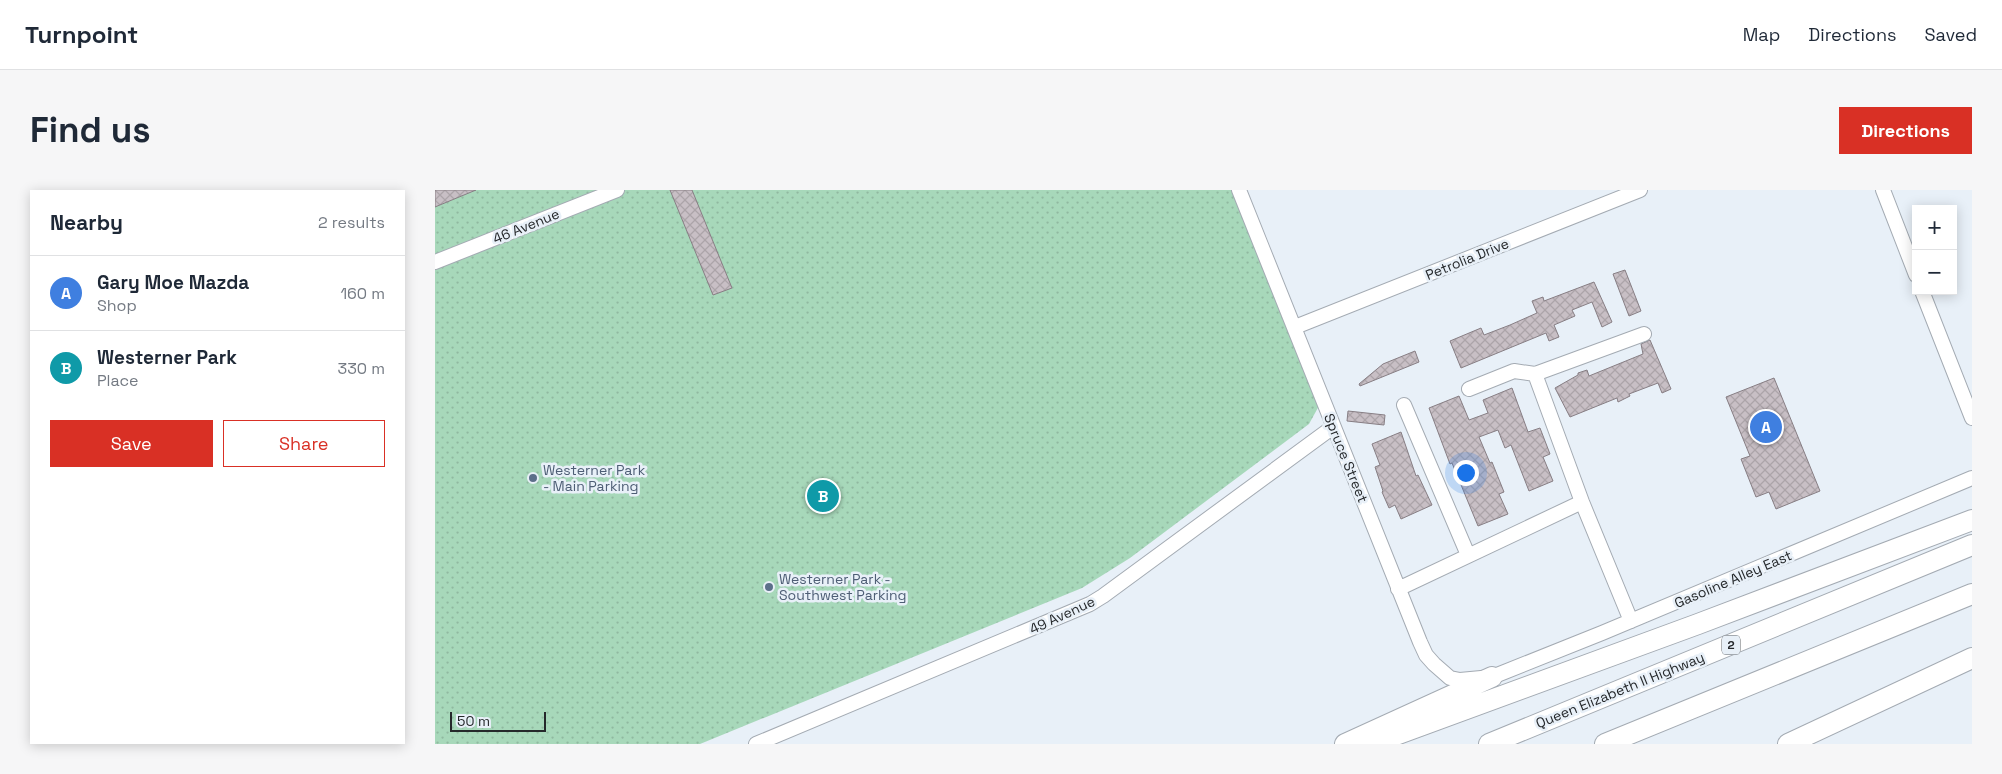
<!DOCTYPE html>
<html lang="en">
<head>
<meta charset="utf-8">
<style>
	:root { --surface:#fff; --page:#f6f6f7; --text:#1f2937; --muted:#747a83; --line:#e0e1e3; --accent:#d93025 }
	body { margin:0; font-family:"Space Grotesk",sans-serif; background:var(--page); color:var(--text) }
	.controls { position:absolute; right:15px; top:15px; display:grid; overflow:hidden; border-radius:0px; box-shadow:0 2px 12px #0003 }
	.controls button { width:45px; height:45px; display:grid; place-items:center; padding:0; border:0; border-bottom:1px solid var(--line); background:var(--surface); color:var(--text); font:25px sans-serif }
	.scale { position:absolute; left:15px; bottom:12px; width:96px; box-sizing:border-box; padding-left:5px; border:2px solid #25282b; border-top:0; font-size:14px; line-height:18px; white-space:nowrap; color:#25282b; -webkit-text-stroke:4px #e8f0f8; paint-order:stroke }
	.you { position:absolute; left:1030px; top:282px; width:18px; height:18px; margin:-12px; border:4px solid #fff; border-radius:50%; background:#1a73e8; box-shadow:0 0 0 8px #1a73e833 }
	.badge { display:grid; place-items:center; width:32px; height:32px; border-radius:50%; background:var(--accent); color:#fff; font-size:16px; font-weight:700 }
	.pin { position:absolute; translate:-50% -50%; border:2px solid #fff; box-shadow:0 1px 5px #0006 }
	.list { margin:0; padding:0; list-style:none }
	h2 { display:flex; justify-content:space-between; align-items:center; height:65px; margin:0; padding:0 20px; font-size:21px }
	h2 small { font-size:16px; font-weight:400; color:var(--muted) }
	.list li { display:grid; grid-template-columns:32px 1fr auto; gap:15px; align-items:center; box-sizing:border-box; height:75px; padding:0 20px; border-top:1px solid var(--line) }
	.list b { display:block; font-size:19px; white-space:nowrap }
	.list p { margin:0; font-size:16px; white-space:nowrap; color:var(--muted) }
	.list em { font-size:16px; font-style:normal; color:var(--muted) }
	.actions { display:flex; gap:10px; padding:15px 20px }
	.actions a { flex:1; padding:11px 0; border:1px solid var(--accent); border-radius:0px; text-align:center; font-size:18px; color:var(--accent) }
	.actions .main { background:var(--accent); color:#fff }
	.map { position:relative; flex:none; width:1537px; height:554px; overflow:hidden; border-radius:0px }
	header { display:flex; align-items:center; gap:30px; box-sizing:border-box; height:70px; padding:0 25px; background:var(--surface); border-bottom:1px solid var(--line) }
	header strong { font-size:24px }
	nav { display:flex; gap:28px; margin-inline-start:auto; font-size:18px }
	.intro { display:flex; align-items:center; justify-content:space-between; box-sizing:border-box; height:120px; padding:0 30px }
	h1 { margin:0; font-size:35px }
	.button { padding:12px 22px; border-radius:0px; background:var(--accent); color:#fff; font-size:18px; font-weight:700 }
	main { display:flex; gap:30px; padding:0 30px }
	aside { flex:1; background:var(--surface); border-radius:0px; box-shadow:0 2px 12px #0003 }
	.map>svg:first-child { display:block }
	.park { fill:url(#park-dots) }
	.building { fill:url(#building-cross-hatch); stroke:#877e84 }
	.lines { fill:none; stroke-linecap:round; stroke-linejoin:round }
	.minor-casing { stroke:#a4abb3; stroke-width:16 }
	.highway-casing { stroke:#a4abb3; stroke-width:22 }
	.minor { stroke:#fff; stroke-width:14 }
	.highway { stroke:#fff; stroke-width:20 }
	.service-dot { fill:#5c6f8a; stroke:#e8f0f8; stroke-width:2 }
	.labels { text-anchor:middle; stroke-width:5; stroke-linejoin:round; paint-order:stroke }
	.shield { fill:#e8f0f8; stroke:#606468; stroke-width:1 }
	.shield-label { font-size:12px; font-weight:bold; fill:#25282b }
	.street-label { font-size:14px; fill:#25282b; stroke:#e8f0f8 }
	.service-label { font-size:14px; fill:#4e5e75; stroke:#e8f0f8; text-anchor:start }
</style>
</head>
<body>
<header>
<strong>Turnpoint</strong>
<nav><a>Map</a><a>Directions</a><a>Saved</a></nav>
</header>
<div class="intro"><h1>Find us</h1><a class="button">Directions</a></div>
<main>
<aside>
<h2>Nearby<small>2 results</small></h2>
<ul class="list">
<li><span class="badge" style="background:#3f7fe0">A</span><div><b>Gary Moe Mazda</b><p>Shop</p></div><em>160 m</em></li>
<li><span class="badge" style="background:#0f9aa8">B</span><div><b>Westerner Park</b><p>Place</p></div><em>330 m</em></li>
</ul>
<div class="actions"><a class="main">Save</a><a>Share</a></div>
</aside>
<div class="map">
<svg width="1537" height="554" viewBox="0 0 1537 554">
	<defs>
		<pattern id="park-dots" width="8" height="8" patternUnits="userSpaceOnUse" patternTransform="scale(1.25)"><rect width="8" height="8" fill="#a7d8ba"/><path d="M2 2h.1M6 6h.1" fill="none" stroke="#90b9a0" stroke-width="1.8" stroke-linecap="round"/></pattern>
		<pattern id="building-cross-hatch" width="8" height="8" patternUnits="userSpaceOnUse" patternTransform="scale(1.25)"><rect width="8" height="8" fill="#c8bfc5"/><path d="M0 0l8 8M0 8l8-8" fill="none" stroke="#aca4a9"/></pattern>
	</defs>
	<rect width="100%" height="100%" fill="#e8f0f8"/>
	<path class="park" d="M0,0h798l87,214 -11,20 -179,134 -48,30 -382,156h-265z"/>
	<path class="building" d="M0,0h41l-41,17z
		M235,0h22l40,98 -19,7z
		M1190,80l16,41 -12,5 -16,-42z
		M1159,92l18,40 -10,5 -10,-25 -20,8 3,6 -21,9 5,12 -10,4 -3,-8 -85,35 -11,-27 31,-13 3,7 26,-10 27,-12 -5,-12 11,-4 1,4z
		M1215,150l21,49 -9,4 -4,-10 -29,11 1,2 -12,6 -1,-4 -47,19 -15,-29 23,-13v-2l9,-3 2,6 54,-22 -2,-10z
		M980,161l4,11 -59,24 -1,-2 24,-20z
		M1339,188l46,113 -44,18 -7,-17 -13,5 -15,-38 9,-3 -24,-59z
		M1077,198l16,44 12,-4 10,26 -7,3 10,24 -24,10 -18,-46 -6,3 -7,-18 -19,7 11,26 2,-1 12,30 -5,2 9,20 -30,12 -26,-63 -2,1 -21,-56 30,-12 10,24 19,-7 -5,-13z
		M913,221l37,4 -1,10 -37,-4z
		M966,242l15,44 2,-1 14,30 -31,14 -6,-14 -6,3 -7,-16 1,-1 -8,-24 5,-2 -8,-21z"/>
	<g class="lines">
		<defs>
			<path id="minor" d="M804,0l181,452 6,13 8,9 16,14 10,2 32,-3 110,-44 370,-155
				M1448,0l33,85
				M0,72l182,-72
				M1487,101l50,127
				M860,137l345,-137
				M1100,184l47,128 49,119
				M1034,199l45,-18 21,3 109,-40
				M969,215l64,150
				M963,399l184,-87
				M321,554l334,-140 13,-8 230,-169"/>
			<path id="highway" d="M910,554l147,-67
				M936,554l327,-120 274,-104
				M1054,554l483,-199
				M1170,554l367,-150
				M1353,554l184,-86"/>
		</defs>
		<use href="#minor" class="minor-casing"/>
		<use href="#highway" class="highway-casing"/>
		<use href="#minor" class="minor"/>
		<use href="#highway" class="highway"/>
	</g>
	<g class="service-dot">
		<circle cx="98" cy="288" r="5"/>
		<circle cx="334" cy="397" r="5"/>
	</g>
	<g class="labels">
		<rect class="shield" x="1287" y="445.5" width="18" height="19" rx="4"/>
		<g class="shield-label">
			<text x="1296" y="459">2</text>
		</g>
		<g class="street-label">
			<text transform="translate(91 36) rotate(-22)" y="5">46 Avenue</text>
			<text transform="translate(1032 69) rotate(-22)" y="5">Petrolia Drive</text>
			<text transform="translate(911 268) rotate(68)" y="5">Spruce Street</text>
			<text transform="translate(1298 389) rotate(-23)" y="5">Gasoline Alley East</text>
			<text transform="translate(627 425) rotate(-25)" y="5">49 Avenue</text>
			<text transform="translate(1185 500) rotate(-22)" y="5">Queen Elizabeth II Highway</text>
		</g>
		<g class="service-label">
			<text x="108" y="285">Westerner Park<tspan x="108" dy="16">- Main Parking</tspan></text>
			<text x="344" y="394">Westerner Park -<tspan x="344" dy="16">Southwest Parking</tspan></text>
		</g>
	</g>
</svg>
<div class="controls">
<button>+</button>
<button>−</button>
</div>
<div class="scale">50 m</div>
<div class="you"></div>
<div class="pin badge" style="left:1331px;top:237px;background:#3f7fe0">A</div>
<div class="pin badge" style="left:388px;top:306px;background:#0f9aa8">B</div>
</div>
</main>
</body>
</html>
